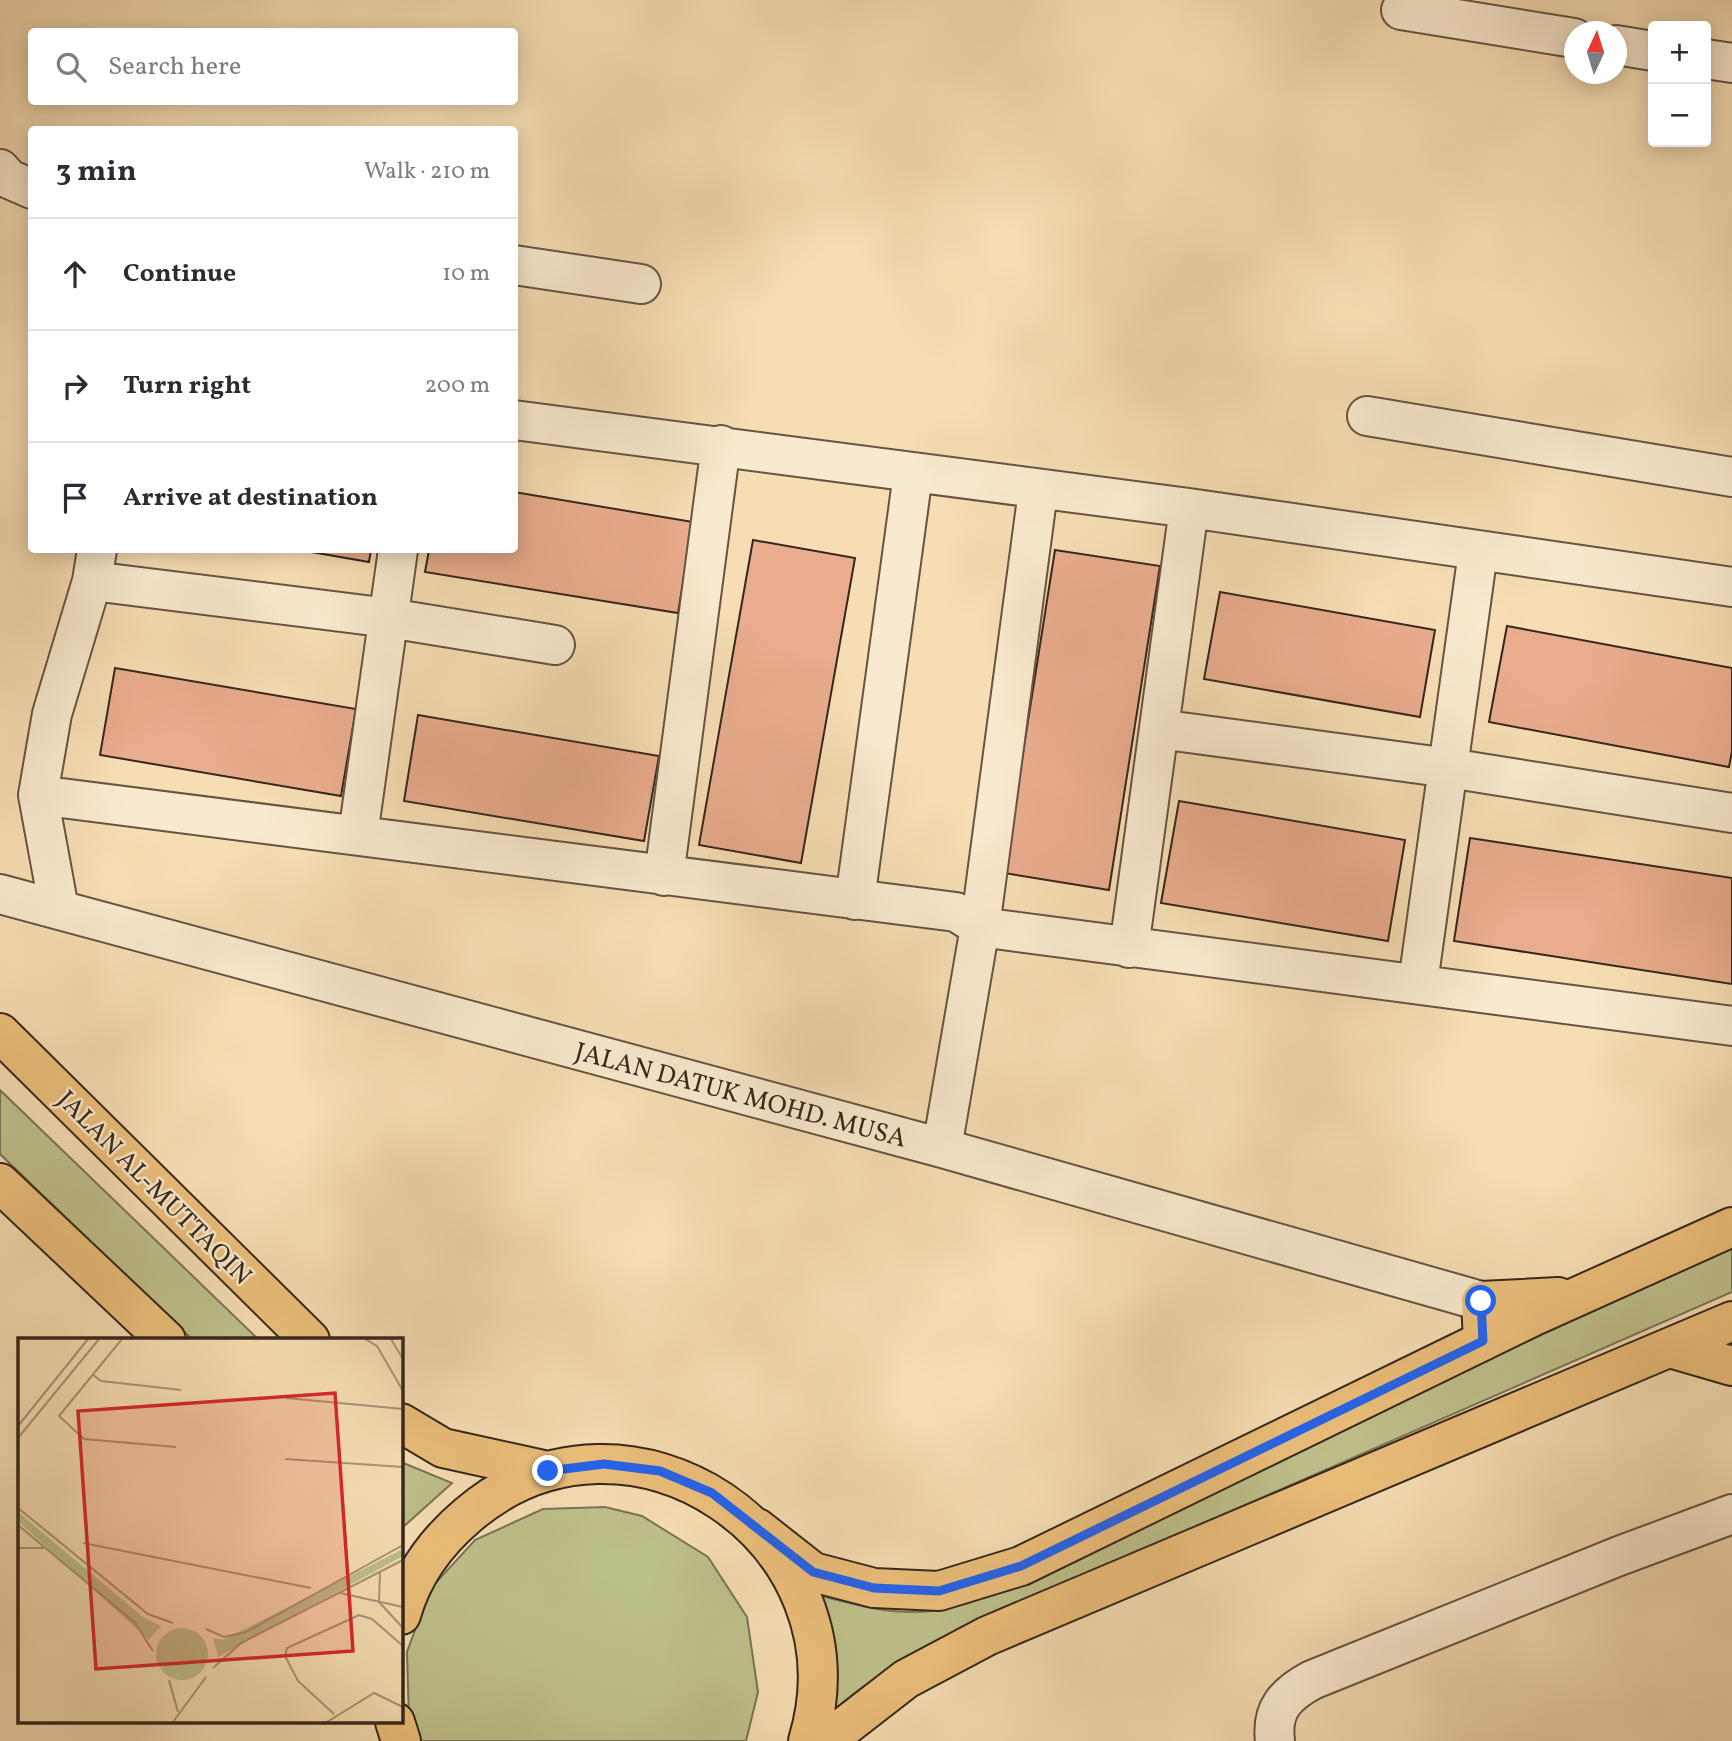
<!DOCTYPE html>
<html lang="en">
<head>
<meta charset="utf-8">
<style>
	:root { --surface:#fff; --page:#f2f2f3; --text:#2b2b33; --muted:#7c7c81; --line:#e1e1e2 }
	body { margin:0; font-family:Vollkorn,serif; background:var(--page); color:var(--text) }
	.controls { position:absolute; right:21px; top:21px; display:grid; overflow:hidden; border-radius:7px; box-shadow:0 4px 18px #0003 }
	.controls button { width:63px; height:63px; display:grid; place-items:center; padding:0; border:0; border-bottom:2px solid var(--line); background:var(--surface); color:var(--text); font:35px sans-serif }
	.compass { position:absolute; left:1564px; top:21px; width:63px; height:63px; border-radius:50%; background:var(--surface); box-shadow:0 4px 18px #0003; rotate:4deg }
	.stop { position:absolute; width:21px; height:21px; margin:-16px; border:5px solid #2563eb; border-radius:50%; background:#fff }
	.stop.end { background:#2563eb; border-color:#fff; box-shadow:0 2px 7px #0008 }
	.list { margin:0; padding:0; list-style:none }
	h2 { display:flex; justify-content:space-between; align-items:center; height:91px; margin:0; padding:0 28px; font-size:30px }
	h2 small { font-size:23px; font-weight:400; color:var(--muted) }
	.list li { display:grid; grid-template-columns:46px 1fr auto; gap:21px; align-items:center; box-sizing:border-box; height:112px; padding:0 28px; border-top:2px solid var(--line) }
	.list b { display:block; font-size:26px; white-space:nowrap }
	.list em { font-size:23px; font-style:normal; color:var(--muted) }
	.icon { flex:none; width:38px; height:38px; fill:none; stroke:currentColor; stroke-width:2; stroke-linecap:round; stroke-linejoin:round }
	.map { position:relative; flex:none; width:1732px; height:1741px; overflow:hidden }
	.search { position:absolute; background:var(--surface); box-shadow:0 4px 18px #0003; left:28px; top:28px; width:490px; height:77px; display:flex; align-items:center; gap:18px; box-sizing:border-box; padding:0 24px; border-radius:7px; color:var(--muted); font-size:26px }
	.panel { position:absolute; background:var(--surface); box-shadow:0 4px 18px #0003; left:28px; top:126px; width:490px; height:427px; border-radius:7px }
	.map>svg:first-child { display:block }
	.green { fill:#bec08b; stroke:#7a7454; stroke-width:2 }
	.building { fill:#e9ac8e; stroke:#36271c; stroke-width:2 }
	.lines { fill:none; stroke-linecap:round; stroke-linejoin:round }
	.minor-casing { stroke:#665442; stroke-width:42 }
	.major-casing { stroke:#36271c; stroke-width:42 }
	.minor { stroke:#f9e9ce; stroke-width:38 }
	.major { stroke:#ebbe7a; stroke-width:38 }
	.route { stroke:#2563eb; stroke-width:9 }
	.labels { text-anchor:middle; stroke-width:5; stroke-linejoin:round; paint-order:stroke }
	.street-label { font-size:26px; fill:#36271c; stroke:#f9e9ce }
	.inset-road { fill:none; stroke:#a99477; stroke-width:2 }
	.view { fill:#d62828; fill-opacity:0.15; stroke:#d62828; stroke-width:3.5 }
	.inset-edge { fill:none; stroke:#36271c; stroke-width:3.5 }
</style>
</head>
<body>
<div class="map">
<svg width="1732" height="1741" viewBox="0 0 1732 1741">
	<rect width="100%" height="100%" fill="#f6ddb3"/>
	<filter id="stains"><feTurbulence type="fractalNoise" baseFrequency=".00286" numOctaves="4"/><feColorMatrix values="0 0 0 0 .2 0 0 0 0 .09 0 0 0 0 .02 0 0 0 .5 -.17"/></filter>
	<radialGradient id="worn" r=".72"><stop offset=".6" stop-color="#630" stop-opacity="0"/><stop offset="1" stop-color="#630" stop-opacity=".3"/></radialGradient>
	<path class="green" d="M0,1090l259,250h-66l-193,-186z
		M1732,1245v47l-773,338c-54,27 -93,51 -138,91l-20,-130c41,10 86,25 129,20 44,-5 87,-27 128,-44l595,-288z
		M401,1462l51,21 -51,46z
		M605,1507l37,9 66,41 39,60 11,75 -12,49h-328l-9,-20 -2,-69 23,-63 45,-49 68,-31z"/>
	<path class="building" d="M514,492l179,30 -15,91 -253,-41 4,-22h85z
		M753,540l102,18 -54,305 -102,-18z
		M300,550h71l-2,12z
		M1055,550l105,16 -51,324 -105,-17z
		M1220,592l215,38 -15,87 -216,-38z
		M1507,626l225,42v83l-3,16 -240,-45z
		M115,668l241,41 -15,87 -241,-41z
		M418,715l241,41 -15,85 -240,-40z
		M1179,801l226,39 -17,101 -227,-38z
		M1470,838l262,40v106l-278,-43z"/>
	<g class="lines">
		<defs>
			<path id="minor" d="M1401,10l173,28
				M1616,45l37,6
				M1706,59l26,4
				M0,169l9,10 23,10
				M514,265l127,19
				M1367,416l365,61
				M514,420l675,88 543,79
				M97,550l-5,31 -40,133 -14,81 918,117 24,15 752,99
				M92,581l297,37 166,27
				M1159,729l290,39 283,45
				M38,795l21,114
				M358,835l40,-285
				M664,876l57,-431
				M0,894l942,254 539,153
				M855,900l58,-426
				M1129,948l60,-440
				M1418,983l60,-431
				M942,1148l38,-221 58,-436
				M1275,1741c-4,-32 11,-47 37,-61l307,-124 113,-42"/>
			<path id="major" d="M0,1033l310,307
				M0,1183l166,157
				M1483,1341l-2,-40 77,-4
				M1670,1348l62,18
				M401,1423l42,25 105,23
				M757,1528l56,44 61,16 65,3 82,-25 513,-250 198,-89
				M401,1615c11,-40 35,-73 67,-100 160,-137 401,24 340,226
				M395,1722l6,19
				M826,1741l80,-62 81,-43 745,-315"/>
		</defs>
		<use href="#minor" class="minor-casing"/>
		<use href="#major" class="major-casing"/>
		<use href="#minor" class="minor"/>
		<use href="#major" class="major"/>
	</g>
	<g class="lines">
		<path class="route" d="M548,1471l56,-7 56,7 52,22 101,79 61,16 65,3 82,-25 462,-225 -2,-40"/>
	</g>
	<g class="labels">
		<g class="street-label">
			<text transform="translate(741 1094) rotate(15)" y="9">JALAN DATUK MOHD. MUSA</text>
			<text transform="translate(155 1187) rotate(45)" y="9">JALAN AL-MUTTAQIN</text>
		</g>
	</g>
	<g transform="translate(18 1338)">
		<rect width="385" height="385" fill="#f6ddb3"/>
		<path d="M0,174l125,105 18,9 -12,14 -131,-119zM385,211v7l-185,101 -5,-19 10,2zM138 316a26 26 0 1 1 52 0a26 26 0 1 1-52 0Z" fill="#bec08b"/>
		<path class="inset-road" d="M104,1l-63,77 25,23 92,8M347,1l12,7 26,45M373,1l12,20M74,36l9,7 80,9M268,60l117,11M0,88l70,-87M0,100l81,-99M267,121l118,8M0,170l130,106 25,9M0,187l117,98 18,28M65,205l228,45M0,210h26M322,255l63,14M361,264l24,26M361,264l1,-30M188,291l18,8 22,-5 157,-87M195,330l28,-25 162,-83M151,342l9,32M316,376l-36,-33 -13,-25 2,-8 72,-33 13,4 31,27M155,384l33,-45M309,384l47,-29 29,14"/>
		<path class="view" d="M317,55l18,258 -257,18 -18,-258z"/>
		<rect width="385" height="385" class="inset-edge"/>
	</g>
	<rect width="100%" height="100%" filter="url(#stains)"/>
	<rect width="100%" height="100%" fill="url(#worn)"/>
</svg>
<div class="controls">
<button>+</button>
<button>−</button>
</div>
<svg class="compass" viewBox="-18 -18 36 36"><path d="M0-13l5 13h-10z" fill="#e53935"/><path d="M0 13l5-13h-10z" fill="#7c7c81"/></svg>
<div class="stop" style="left:1481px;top:1301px"></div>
<div class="stop end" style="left:548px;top:1471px"></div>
<div class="search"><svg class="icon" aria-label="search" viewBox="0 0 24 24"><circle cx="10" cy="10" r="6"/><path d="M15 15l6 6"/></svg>Search here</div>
<section class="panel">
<h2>3 min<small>Walk · 210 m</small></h2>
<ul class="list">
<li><svg class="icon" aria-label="ahead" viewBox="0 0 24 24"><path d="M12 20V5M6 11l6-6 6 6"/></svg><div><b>Continue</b></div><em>10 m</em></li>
<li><svg class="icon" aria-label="right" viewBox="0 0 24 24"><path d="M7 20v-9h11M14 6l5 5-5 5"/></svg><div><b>Turn right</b></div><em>200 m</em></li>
<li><svg class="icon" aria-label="arrive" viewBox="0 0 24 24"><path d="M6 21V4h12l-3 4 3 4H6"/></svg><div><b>Arrive at destination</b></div></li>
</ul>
</section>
</div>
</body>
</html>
